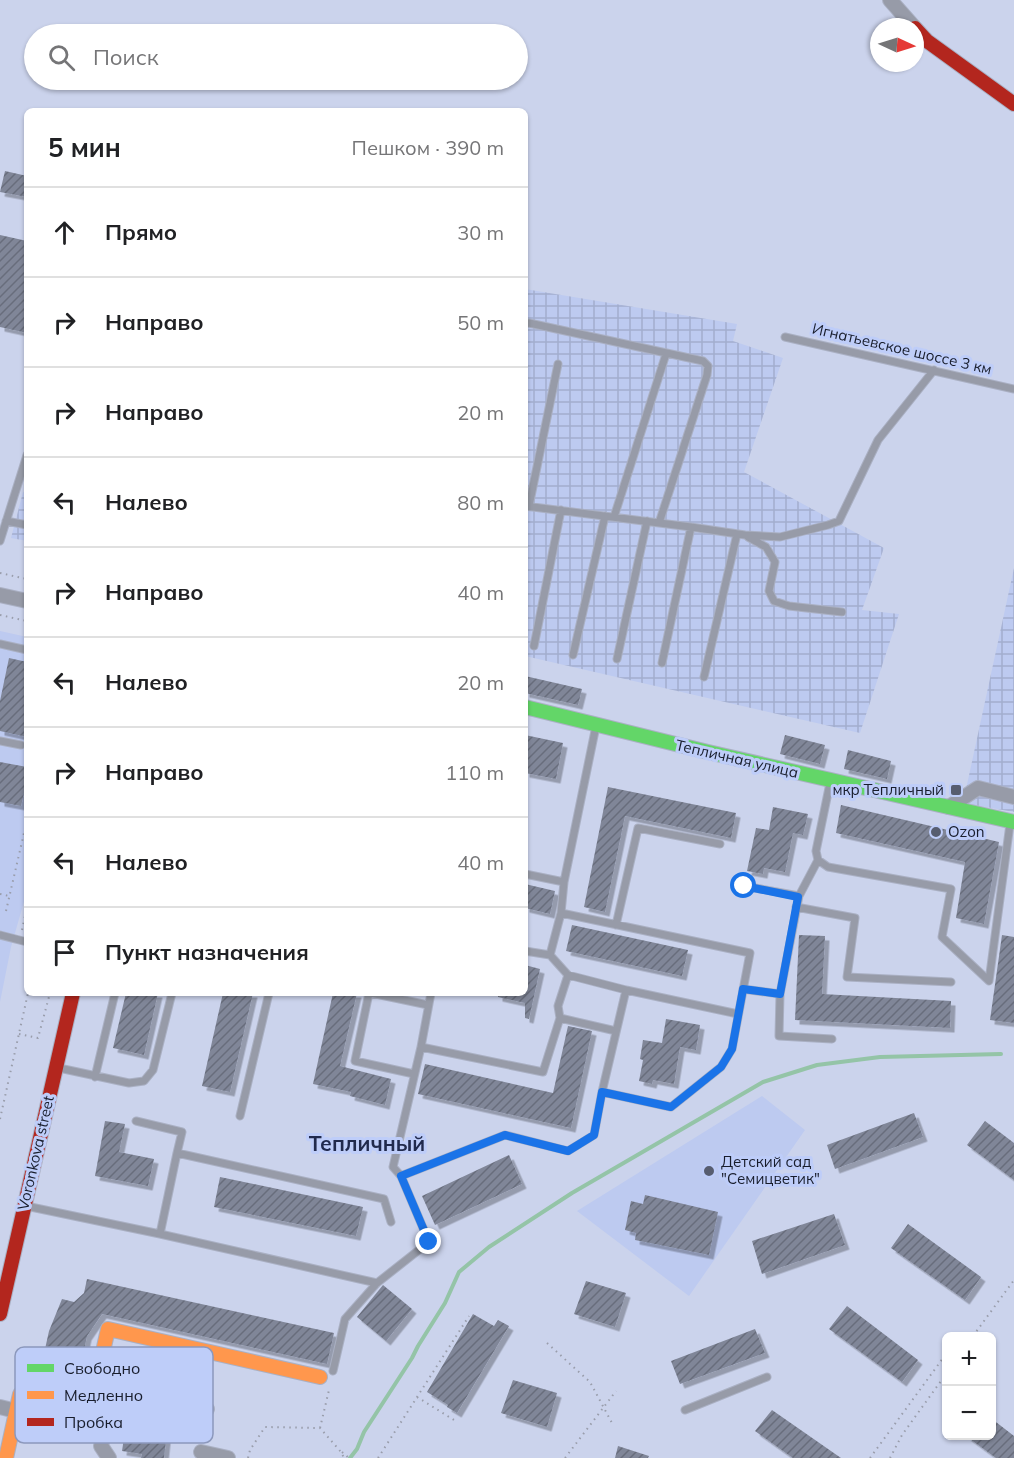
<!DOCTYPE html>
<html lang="ru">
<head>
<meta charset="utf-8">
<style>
	:root { --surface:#fff; --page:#f2f2f2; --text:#202124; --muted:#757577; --line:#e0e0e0 }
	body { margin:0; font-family:Mulish,sans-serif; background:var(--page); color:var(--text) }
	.controls { position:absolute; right:18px; bottom:18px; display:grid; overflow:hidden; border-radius:9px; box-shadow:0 2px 4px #0004 }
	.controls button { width:54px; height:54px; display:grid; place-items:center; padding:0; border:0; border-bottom:2px solid var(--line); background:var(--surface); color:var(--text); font:30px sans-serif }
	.compass { position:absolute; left:870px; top:18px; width:54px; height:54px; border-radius:50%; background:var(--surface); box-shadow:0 2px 4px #0004; rotate:94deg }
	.stop { position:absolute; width:18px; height:18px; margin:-14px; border:4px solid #1a73e8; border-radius:50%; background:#fff }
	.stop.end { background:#1a73e8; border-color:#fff; box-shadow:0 2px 6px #0008 }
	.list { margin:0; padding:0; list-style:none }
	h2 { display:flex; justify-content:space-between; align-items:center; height:78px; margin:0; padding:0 24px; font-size:26px }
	h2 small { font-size:20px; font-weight:400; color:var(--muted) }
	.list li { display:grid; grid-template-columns:39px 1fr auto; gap:18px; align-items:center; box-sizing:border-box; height:90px; padding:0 24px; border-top:2px solid var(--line) }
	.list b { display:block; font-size:22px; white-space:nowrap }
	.list em { font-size:20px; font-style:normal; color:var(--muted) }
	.icon { flex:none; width:33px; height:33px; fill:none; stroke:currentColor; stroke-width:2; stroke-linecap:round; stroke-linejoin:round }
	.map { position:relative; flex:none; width:1014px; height:1458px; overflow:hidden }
	.search { position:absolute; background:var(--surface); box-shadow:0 2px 4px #0004; left:24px; top:24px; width:504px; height:66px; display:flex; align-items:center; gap:15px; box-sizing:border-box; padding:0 21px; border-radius:33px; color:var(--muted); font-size:22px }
	.panel { position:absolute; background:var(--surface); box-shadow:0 2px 4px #0004; left:24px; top:108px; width:504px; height:888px; border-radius:9px }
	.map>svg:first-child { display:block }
	.built { fill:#bdcaf0 }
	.industrial { fill:url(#industrial-grid) }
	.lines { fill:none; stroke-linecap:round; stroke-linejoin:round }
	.stream { stroke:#94c4a7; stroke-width:4 }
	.building { fill:url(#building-hatch); filter:url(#shadow) }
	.lane-casing { stroke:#aab0c3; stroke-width:9 }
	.street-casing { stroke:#aab0c3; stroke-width:16 }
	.fast-casing { stroke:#aab0c3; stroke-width:16 }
	.slow-casing { stroke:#aab0c3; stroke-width:16 }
	.jam-casing { stroke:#aab0c3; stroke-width:16 }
	.path { stroke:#999dab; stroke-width:2; stroke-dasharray:1.5 4.5; stroke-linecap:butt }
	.lane { stroke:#979ba8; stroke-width:7 }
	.street { stroke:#979ba8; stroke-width:14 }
	.fast { stroke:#63d668; stroke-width:14 }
	.slow { stroke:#ff974d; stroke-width:14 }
	.jam { stroke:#b3261e; stroke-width:14 }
	.route { stroke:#1a73e8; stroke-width:8 }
	.poi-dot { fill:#575d6f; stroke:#becdf9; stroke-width:2 }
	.labels { text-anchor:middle; stroke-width:6; stroke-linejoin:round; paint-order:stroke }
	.street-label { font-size:15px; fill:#181d2c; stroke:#becdf9 }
	.poi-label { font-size:15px; fill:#181d2c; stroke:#becdf9; text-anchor:start }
	.district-label { font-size:21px; font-weight:bold; fill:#212a4d; stroke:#becdf9 }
	.key { fill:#becdf9; stroke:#8c98bc; stroke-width:1.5 }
	.key-label { font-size:16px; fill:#181d2c }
</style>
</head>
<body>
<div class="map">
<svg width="1014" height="1458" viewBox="0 0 1014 1458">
	<defs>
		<pattern id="industrial-grid" width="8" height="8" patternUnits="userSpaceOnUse" patternTransform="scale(1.5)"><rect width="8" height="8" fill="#bdcaf0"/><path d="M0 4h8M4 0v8" fill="none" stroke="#a2adce"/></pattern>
		<pattern id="building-hatch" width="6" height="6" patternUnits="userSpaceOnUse" patternTransform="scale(1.5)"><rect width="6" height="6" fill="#808698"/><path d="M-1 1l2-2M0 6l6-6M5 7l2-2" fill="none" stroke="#686d7c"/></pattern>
		<filter id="shadow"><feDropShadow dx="4.5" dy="4.5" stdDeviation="0" flood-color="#0004"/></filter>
	</defs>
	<rect width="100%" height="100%" fill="#cbd3ec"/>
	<path class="built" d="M0,631l27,6v254l-16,56 -11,55z
		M762,1096l43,34 -116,166 -112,-85z"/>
	<path class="industrial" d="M525,289l212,35 -4,17 50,17 -39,114 140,76 -22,62 37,4 -39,119 -335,-77z
		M23,492l4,1v48l-16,-3z
		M1014,568v244l-51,-9z"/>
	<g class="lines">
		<path class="stream" d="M350,1458l7,-9 7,-17 48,-74 6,-12 27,-43 14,-31 30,-25 83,-54 191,-111 54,-17 63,-8 121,-3"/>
	</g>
	<path class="building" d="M5,171l22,5v21l-27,-5z
		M0,235l27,6v92l-27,-6z
		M9,658l18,4v75l-27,-6v-30z
		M525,676l57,13 -4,16 -53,-12z
		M525,735l38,8 -7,36 -31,-6z
		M785,735l40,10 -5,19 -40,-10z
		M848,750l43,11 -4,18 -43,-10z
		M0,762l27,5v13l-6,26 -21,-4z
		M608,787l128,26 -5,25 -106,-22 -20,96 -21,-5z
		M841,805l158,37 -15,82 -28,-6 9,-56 -129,-29z
		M773,807l35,7 -5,21 -10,-2 -8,39 -21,-4 -1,6 -16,-3 9,-43 13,2z
		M525,884l30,7 -5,23 -25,-6z
		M572,925l116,25 -6,26 -116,-25z
		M799,935l26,1 -3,58 129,7 -1,27 -155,-8z
		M1002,935l12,2v86l-24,-3z
		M525,965l15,4 -11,50 -4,-1v-15l-27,-6v-4h27z
		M126,993h32l-14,62 -31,-7z
		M223,993h30l-23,99 -28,-6z
		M333,993h24l-17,73 51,13 -6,26 -35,-9 1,-4 -38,-8z
		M666,1019l34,6 -4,25 -16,-3 -6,37 -21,-4 -1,4 -13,-3 4,-21 -3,-1 3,-19 19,3z
		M568,1026l24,5 -21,97 -153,-34 7,-30 128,29z
		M914,1113l9,24 -88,32 -8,-24z
		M105,1121l20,3 -6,28 35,7 -6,27 -53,-10z
		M985,1121l29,22v37l-47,-35z
		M509,1155l13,29 -87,41 -13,-29z
		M220,1177l143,30 -7,29 -142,-29z
		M645,1195l73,17 -9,43 -74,-15 1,-7 -11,-3 6,-29 12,3z
		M834,1214l11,31 -83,29 -10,-33z
		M908,1224l73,53 -16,23 -74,-52z
		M87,1279l247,54 -7,31 -225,-50 -15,22 -10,47 -15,-4 -2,7 -22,-5 11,-50 13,-32 12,3 10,-9z
		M586,1281l40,12 -11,34 -41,-13z
		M383,1285l29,24 -26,32 -29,-24z
		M847,1306l71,54 -16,22 -73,-53z
		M473,1314l21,12 4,-6 11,6 -52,87 -10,-6 1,-2 -21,-13z
		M755,1329l10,24 -85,31 -9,-23z
		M513,1380l44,13 -10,34 -46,-14z
		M772,1410l69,48h-48l-38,-27z
		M992,1419l22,17v22h-18l-30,-22h26z
		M141,1420l25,4 -1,6 2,1 -3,27h-23l1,-4 -20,-3 2,-13 2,1v-4h2l1,-6 3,1 1,-7 7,1z
		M618,1446l31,10 -1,2h-33z"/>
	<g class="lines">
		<defs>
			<path id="lane" d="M525,324l4,-1 174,38 5,5 -1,9 -48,148
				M785,337l229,52
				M525,506l166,21 54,8 35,2 48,-12 11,-4 39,-81 56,-70
				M529,506l29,-142
				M614,517l52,-163
				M6,521l21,4
				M748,537l18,10 9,15 -6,29 5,10 15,5 53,6
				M0,541l27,-86
				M0,644l27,6
				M534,646l27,-136
				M573,655l32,-139
				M617,659l30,-138
				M662,663l29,-136
				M704,677l33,-143
				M0,741l21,4
				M830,783l-14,68 2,9 10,7 123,22 -9,48 47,44 21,-157
				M525,874l39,8
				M744,886l55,10
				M796,907l59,11 -8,59 104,5
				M616,925l22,-97 82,16
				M0,935l27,7
				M525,951l25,4
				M568,975l58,15 112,24
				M743,989l37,5 19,-98 19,-36
				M369,993l-14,68 59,13
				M371,993l57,12
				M431,993l-10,54 -28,120 8,9 104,-41 63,16 26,-16 8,-43 69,15 50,-40 11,-18 18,-96 -189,-40
				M780,994l-1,42 53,3
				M560,1018l56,13
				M421,1047l122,25 17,-54 -2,-12 10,-31 -18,-20 11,-42 3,-31 32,-156
				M59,1068l70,15 15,-2 9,-11 19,-77
				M95,1077l20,-84
				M602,1092l24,-102
				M240,1116l29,-123
				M136,1121l46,11 -5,21
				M26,1206l134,28 17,-81 207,46 7,23
				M160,1234l217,49
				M333,1371l12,-52 32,-36 52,-41 -28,-66
				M685,1410l82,-33"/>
			<path id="street" d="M890,0l24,27
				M0,595l27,6
				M949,807l29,-19 36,9
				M0,1407l104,26 10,-44 93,20
				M104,1433l-3,13 8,12
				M201,1452l27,6"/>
			<path id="fast" d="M525,707l183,45 306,70"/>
			<path id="slow" d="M6,1458l14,-64 56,13 18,-15 14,-63 212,48"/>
			<path id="jam" d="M915,28l12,13 87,63
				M0,1314l73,-321"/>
		</defs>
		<use href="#lane" class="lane-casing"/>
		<use href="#street" class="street-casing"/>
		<use href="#fast" class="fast-casing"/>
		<use href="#slow" class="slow-casing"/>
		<use href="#jam" class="jam-casing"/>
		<path class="path" d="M0,573l27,6
			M0,615l27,6
			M0,894l9,2
			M6,911l21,-91
			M22,930l5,-23
			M19,1034l19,4 12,-45
			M0,1119l28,-126
			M973,1336l41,-56
			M547,1343l43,39 22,41
			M417,1397l37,23
			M320,1428l9,-38
			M342,1452l7,6
			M248,1458l2,-8 15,-23 55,1 21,24 3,6
			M378,1458l91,-142
			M565,1458l51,-67
			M870,1458l76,-104
			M890,1458l12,-23 44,-61"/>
		<use href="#lane" class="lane"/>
		<use href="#street" class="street"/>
		<use href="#fast" class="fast"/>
		<use href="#slow" class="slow"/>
		<use href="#jam" class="jam"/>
	</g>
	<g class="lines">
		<path class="route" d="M429,1242l-28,-66 104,-41 63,16 26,-16 8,-43 69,15 50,-40 11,-18 11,-60 37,5 18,-97 -54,-11"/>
	</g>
	<g class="poi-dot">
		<rect x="950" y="784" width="12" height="12" rx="3"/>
		<circle cx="936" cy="832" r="6"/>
		<circle cx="709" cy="1171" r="6"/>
	</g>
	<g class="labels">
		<g class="street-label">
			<text transform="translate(902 349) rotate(13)" y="5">Игнатьевское шоссе 3 км</text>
			<text transform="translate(737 759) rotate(13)" y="5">Тепличная улица</text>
			<text transform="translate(36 1153) rotate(-77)" y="5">Voronkova street</text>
		</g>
		<g class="poi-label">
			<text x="944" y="795" text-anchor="end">мкр Тепличный</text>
			<text x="948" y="837">Ozon</text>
			<text x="721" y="1167">Детский сад<tspan x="721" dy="17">"Семицветик"</tspan></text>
		</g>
		<g class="district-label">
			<text x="367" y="1151">Тепличный</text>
		</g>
	</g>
	<rect x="15" y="1347" width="198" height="96" rx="9" class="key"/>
	<rect x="27" y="1364" width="27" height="8" fill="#63d668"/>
	<rect x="27" y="1391" width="27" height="8" fill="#ff974d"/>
	<rect x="27" y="1418" width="27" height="8" fill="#b3261e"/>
	<g class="key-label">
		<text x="64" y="1374">Свободно</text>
		<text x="64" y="1401">Медленно</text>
		<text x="64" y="1428">Пробка</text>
	</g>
</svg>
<div class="controls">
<button>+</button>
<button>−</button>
</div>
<svg class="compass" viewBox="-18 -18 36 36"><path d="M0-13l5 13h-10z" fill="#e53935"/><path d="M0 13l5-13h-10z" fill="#757577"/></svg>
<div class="stop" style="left:744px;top:886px"></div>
<div class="stop end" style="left:429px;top:1242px"></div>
<div class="search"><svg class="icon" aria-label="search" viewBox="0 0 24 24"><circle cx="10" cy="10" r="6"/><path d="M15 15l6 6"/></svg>Поиск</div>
<section class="panel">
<h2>5 мин<small>Пешком · 390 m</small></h2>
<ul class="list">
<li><svg class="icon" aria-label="ahead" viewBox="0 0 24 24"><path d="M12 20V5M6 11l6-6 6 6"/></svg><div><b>Прямо</b></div><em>30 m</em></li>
<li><svg class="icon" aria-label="right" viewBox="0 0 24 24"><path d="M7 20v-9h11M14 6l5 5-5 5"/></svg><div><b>Направо</b></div><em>50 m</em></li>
<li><svg class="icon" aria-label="right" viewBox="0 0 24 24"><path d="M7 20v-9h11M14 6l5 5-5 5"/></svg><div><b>Направо</b></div><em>20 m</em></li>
<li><svg class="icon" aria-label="left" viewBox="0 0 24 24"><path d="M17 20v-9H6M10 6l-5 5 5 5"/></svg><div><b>Налево</b></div><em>80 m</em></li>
<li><svg class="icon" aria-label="right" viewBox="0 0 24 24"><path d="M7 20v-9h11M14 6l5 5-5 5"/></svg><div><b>Направо</b></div><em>40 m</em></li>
<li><svg class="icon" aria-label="left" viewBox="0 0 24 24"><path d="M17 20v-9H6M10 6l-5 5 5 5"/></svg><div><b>Налево</b></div><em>20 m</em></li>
<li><svg class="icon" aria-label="right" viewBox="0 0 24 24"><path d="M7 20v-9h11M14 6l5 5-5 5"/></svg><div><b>Направо</b></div><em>110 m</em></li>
<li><svg class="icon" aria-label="left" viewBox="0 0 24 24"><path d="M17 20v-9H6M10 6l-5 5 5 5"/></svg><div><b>Налево</b></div><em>40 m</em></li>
<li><svg class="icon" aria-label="arrive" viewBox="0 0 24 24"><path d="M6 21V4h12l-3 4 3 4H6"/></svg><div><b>Пункт назначения</b></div></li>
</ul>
</section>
</div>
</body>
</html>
